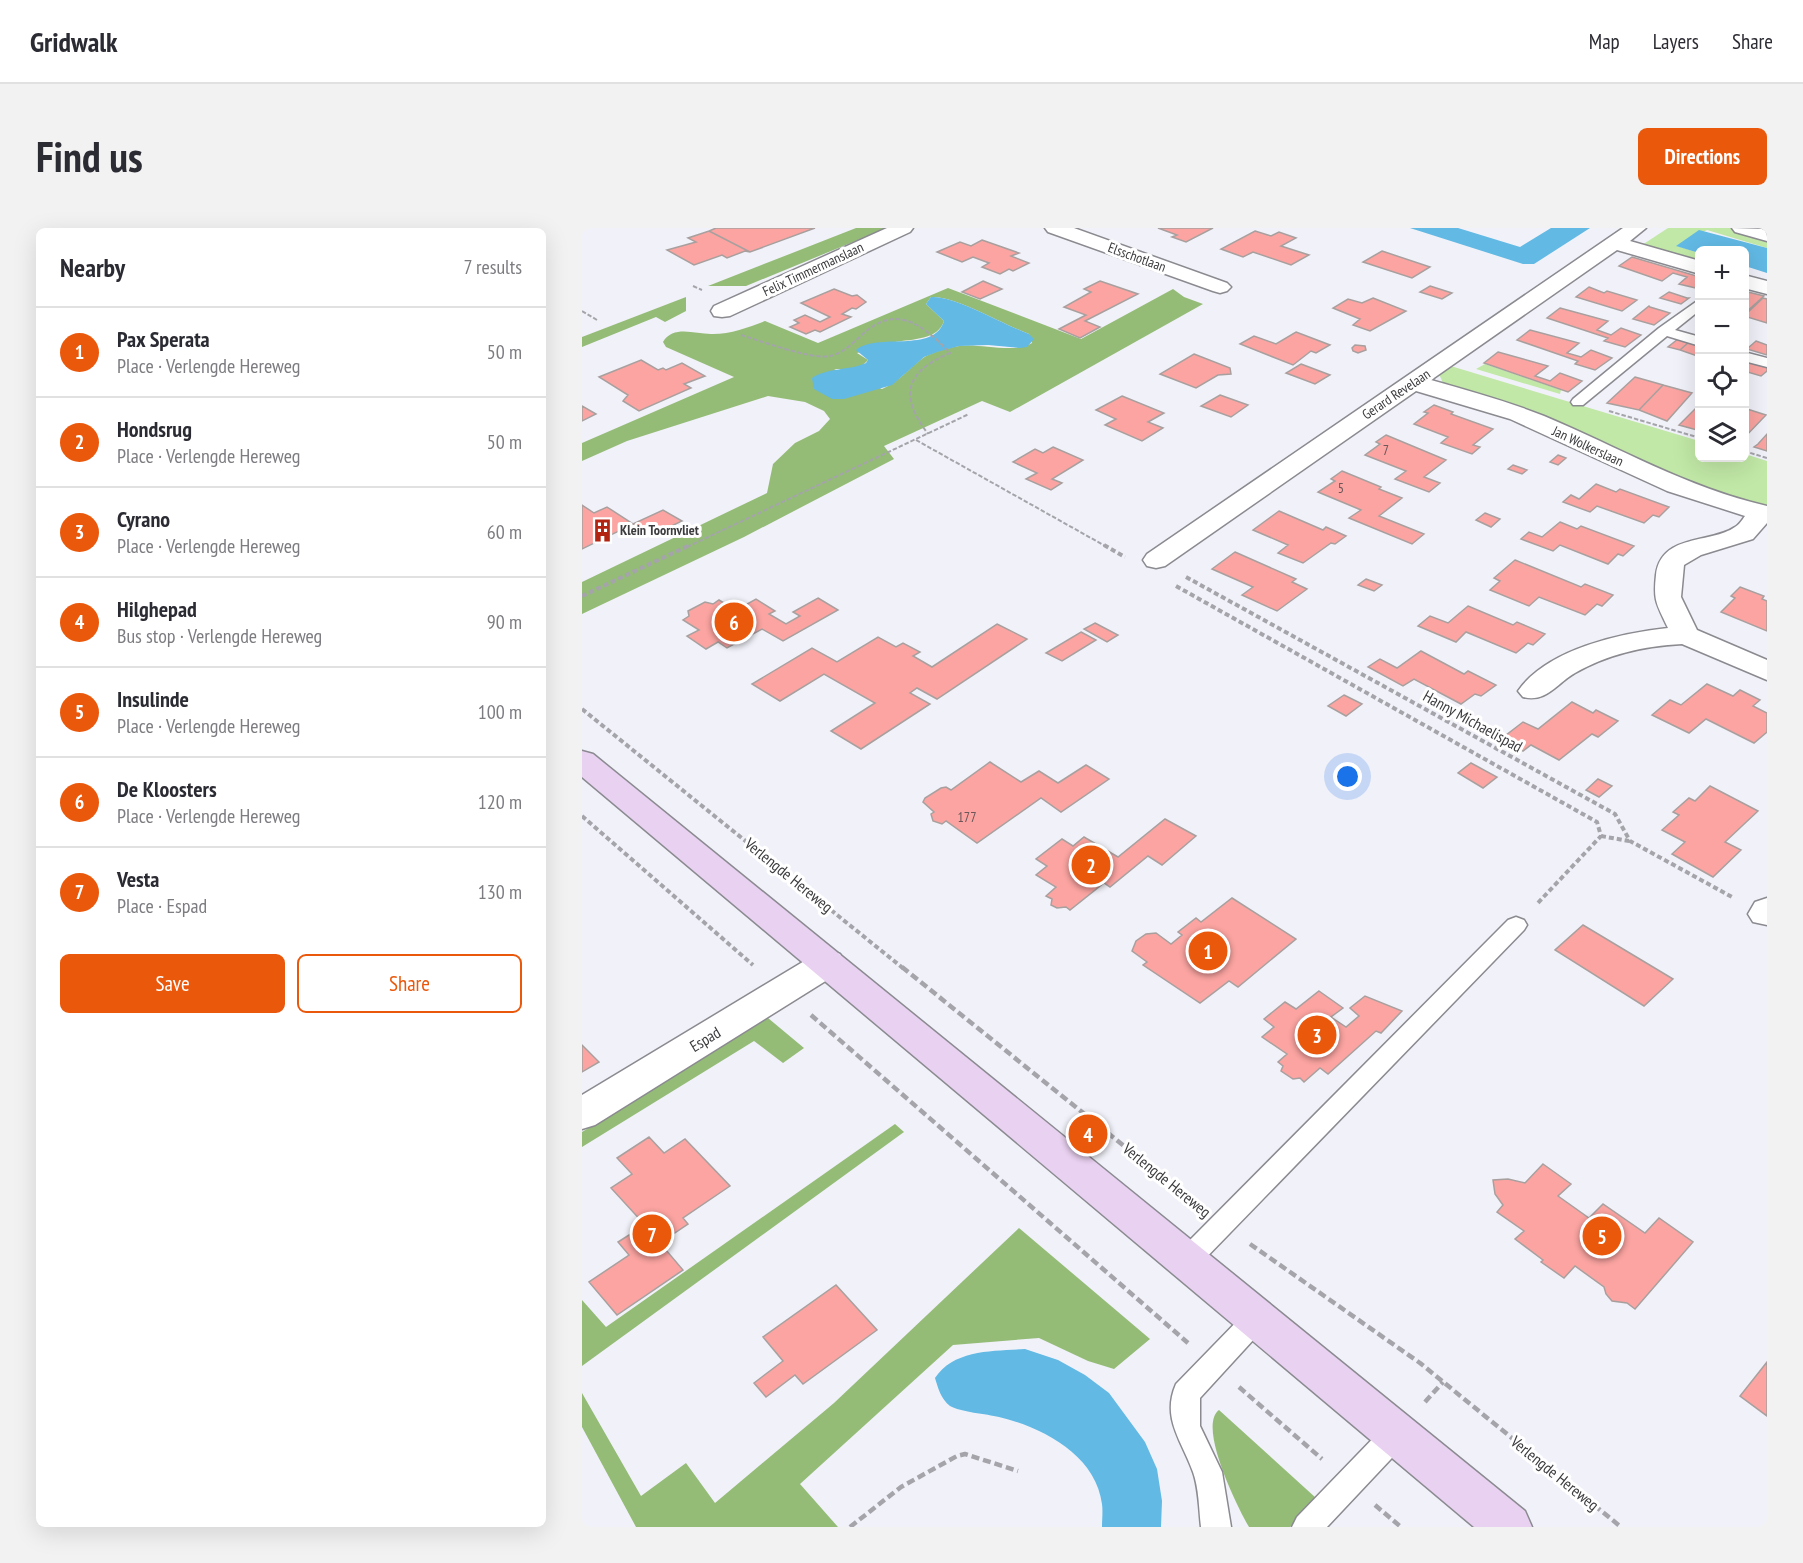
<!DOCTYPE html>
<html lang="en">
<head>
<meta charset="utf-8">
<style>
	:root { --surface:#fff; --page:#f2f2f3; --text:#2b2b33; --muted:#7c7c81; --line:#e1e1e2; --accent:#ea580c }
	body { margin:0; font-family:"PT Sans Narrow",sans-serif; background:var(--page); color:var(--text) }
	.controls { position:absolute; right:18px; top:18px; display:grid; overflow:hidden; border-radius:9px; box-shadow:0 6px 24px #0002 }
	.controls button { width:54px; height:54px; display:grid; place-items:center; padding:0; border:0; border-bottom:2px solid var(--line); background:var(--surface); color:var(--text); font:30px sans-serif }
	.you { position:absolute; left:766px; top:549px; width:21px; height:21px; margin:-15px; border:4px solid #fff; border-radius:50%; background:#1a73e8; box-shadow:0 0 0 9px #1a73e833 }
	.badge { display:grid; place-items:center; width:39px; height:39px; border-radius:50%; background:var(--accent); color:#fff; font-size:20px; font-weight:700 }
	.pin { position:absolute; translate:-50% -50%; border:3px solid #fff; box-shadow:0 2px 6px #0006 }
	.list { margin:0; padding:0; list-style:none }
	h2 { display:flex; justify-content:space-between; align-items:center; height:78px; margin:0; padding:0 24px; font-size:26px }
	h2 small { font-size:20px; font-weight:400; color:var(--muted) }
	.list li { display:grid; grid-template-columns:39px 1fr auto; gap:18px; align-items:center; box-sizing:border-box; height:90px; padding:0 24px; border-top:2px solid var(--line) }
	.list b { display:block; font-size:22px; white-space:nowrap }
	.list p { margin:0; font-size:20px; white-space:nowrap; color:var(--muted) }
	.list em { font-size:20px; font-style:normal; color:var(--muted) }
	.actions { display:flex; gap:12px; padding:18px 24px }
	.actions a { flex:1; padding:14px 0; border:2px solid var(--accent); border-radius:9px; text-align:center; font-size:21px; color:var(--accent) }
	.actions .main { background:var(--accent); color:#fff }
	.icon { flex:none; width:33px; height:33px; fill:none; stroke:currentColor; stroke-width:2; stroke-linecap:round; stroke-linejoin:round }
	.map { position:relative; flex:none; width:1185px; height:1299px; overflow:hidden; border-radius:9px }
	header { display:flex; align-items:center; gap:36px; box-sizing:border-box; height:84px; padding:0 30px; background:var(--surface); border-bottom:2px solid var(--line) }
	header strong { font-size:28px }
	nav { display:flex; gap:33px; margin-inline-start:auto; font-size:21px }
	.intro { display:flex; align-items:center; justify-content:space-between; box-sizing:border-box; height:144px; padding:0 36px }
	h1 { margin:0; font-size:42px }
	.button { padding:15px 27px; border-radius:9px; background:var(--accent); color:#fff; font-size:21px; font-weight:700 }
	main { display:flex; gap:36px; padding:0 36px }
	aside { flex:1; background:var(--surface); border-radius:9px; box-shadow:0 6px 24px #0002 }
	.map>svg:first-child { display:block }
	.green { fill:#c1e8a6 }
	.forest { fill:#94bc77; fill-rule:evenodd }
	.water { fill:#61b9e4 }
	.building { fill:#fba4a1; stroke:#a8a09f; stroke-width:1.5 }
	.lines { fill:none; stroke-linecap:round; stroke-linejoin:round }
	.service-casing { stroke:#8a8a90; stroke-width:3 }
	.minor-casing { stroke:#8a8a90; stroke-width:3 }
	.secondary-casing { stroke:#8a8a90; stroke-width:3 }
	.path-far2 { stroke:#a4a4aa; stroke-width:2; stroke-dasharray:4.5 2; stroke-linecap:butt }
	.path-far1 { stroke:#a4a4aa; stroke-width:4; stroke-dasharray:5 3; stroke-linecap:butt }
	.path { stroke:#a4a4aa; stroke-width:4.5; stroke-dasharray:8 4; stroke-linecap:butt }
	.service { fill:#fff; fill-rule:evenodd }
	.minor { fill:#fff; fill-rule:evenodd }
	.secondary { fill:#e9d1f1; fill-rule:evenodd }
	.labels { text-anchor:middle; stroke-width:6; stroke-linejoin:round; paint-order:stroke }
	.far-street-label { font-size:14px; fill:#3c3c3f; stroke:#fff }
	.number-label { font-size:14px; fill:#6c5658 }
	.far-poi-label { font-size:14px; font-weight:bold; fill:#3c3c3f; stroke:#fff; text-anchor:start }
	.street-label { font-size:16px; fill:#3c3c3f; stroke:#fff }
</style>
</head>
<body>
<header>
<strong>Gridwalk</strong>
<nav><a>Map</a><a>Layers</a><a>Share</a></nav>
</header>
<div class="intro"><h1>Find us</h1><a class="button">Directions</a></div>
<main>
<aside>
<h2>Nearby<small>7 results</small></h2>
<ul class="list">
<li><span class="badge">1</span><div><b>Pax Sperata</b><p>Place · Verlengde Hereweg</p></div><em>50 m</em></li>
<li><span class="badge">2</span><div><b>Hondsrug</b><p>Place · Verlengde Hereweg</p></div><em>50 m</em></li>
<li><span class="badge">3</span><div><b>Cyrano</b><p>Place · Verlengde Hereweg</p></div><em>60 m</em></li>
<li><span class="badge">4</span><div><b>Hilghepad</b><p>Bus stop · Verlengde Hereweg</p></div><em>90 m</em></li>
<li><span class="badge">5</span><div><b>Insulinde</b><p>Place · Verlengde Hereweg</p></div><em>100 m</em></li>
<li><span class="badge">6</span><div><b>De Kloosters</b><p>Place · Verlengde Hereweg</p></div><em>120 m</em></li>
<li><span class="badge">7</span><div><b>Vesta</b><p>Place · Espad</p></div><em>130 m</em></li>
</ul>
<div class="actions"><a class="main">Save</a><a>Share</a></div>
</aside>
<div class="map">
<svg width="1185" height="1299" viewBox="0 0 1185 1299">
	<rect width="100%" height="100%" fill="#f1f1f9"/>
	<path class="green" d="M1086,0h62l37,10v10l-60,-18 -30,16 22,7v12l-60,-18z
		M903,136l76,26 -1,4 -84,-25z
		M866,139h6l245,74 1,17h44l1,-4 22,7v45l-28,-6 -49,-17 -242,-97 -5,-3 -4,-9z"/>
	<path class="forest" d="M274,0h31l-141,58h-38z
		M366,60l133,51 92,-50 11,8 19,7 -193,108 -28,-11 -98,45 10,13 -150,78 -162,77v-32l185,-89 6,-29 22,-21 24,-12 11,-12 -6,-8 -19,-9 -37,-6 -141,45 -45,20v-18l152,-66 -68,-30 -3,-5c11,-18 34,-7 50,-8 18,0 36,-7 52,-13l53,22zM349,69c23,-2 73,28 98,37l3,9c-17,11 -52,0 -73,3 -11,2 -27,6 -36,12 -14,10 -24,24 -41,31l-48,-20c12,0 26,1 34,-9l-11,-7c13,-3 25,-8 38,-11 17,-3 43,-2 49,-21l-18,-17z
		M104,69v14l-21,11 -9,-5 -74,30v-10z
		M186,790l36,30 -21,15 -29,-22 -172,106v-15z
		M313,896l9,8 -322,234v-66l24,27z
		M437,1000l131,111 -36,30 -26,-8 -49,-23 -86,7 -153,139 38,43h-202l-54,-100v-34l59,103 45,-33 29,40 119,-100z
		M637,1182l97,88 -26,29h-41c-11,-19 -52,-101 -30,-117z"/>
	<path class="water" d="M828,0h48l62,19 31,-19h39l-56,36h-11z
		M1117,2l68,18v25l-22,-7 -1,-16h-44l-1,3 -23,-7z
		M349,69c23,-2 73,28 98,37l5,5 -7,8 -7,1 -32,-3 -29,1 -22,6 -13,5 -32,28 -48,14h-12l-18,-10 -2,-11c17,-11 36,-7 54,-15l2,-3 -12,-10c21,-18 78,4 88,-29l-18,-17z
		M443,1121l33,11 27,15 24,18 36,49 12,27 5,32 -1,26h-59c0,-7 1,-16 0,-23 -6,-49 -60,-77 -103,-87 -12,-3 -39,-5 -49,-11 -9,-7 -12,-18 -15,-28 19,-29 59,-27 90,-29z"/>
	<path class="building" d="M134,0h99l-65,24 -41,-21z
		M576,0h55l-27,14 -14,-5 5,-2z
		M127,3l41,21 -5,-1 -18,7 -5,-3 -28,10 -27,-15 29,-8 -8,-4z
		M673,3l16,5 8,-4 17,6 -15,8 28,9 -18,10 -38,-13 -10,5 -22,-8z
		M400,12l37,13 -8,3 18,7 -16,8 -4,-2 -9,5 -18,-7 7,-4 -16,-6 -11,5 -25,-10 23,-10 11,4z
		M800,23l48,16 -18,11 -49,-16z
		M1050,29l68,20v12l-21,-5 8,-7 -14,-4 -11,8 -43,-15z
		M401,53l19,8 -22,10 -18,-7z
		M518,53l38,13 -53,27 15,6 -20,11 -21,-9 27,-14 -22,-8 27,-15 -7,-3z
		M848,58l22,7 -10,6 -22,-7z
		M1007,59l15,6 3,-2 30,9 -15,11 -46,-14z
		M252,61l18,7 5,-1 9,7 -10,7 -4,-1 -10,6 9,3 -31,15 -5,-2 -9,4 -16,-7 9,-4 -5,-3 11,-5 15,7 10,-5 -29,-14z
		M1162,63l20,5 -20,18z
		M1087,64l18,6h2l-8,6 -21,-6z
		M791,70l33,13 -36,20 -17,-6 7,-6 -27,-11 15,-9 14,4z
		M1181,70l4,1v24l-23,-7z
		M1067,78l1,1 20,6 -16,12 -21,-6z
		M978,80l48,13 -11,9 14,5 10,-7 20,7 -16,12 -21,-6 4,-3 -61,-20z
		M948,102l49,13 -12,10 14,4 10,-7 21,8 -17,12 -20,-6 3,-3 -61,-21z
		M714,104l34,13 -14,8 -5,-2 -18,14 -53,-21 14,-8 22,8z
		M1096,111l11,3 -9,8 -12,-3z
		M1174,113l11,4v10l-20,-6z
		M1107,114l11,4v11l-20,-7z
		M773,117l10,1 1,4 -8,3 -5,-2 -1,-3z
		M916,124l50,14 -13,10 15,5 10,-8 22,8 -14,11 -84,-29z
		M612,126l36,14 1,6 -13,1 -22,13 -36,-14z
		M59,132l17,10 5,-2 3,2 16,-7 23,13 -21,8 7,4 -52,23 -16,-10 5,-6 -29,-18z
		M1166,133l19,6v4l-6,5 -17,-5v-7z
		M719,136l29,11 -15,9 -29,-11z
		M1053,149l28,8 -24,25 -32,-7z
		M1081,157l29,8 -25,28 -28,-11z
		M638,167l28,10 -17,12 -30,-11z
		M540,168l42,17 -16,9 15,6 -21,13 -37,-16 11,-6 -20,-9z
		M1118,176v24l-3,2 -18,-5z
		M852,177l19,7 -2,2 42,15 -20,16 7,2 -8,7 -31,-11 7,-6 -34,-13 14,-11 -4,-1z
		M0,178l14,8 -14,7z
		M1162,180l22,7 -22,23z
		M1185,206v17l-13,-4 4,-3z
		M804,207l60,25 -22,17 16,6 -11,9 -34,-13 11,-8 -41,-16 15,-11 -4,-2z
		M471,219l30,13 -31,19 10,4 -11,7 -25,-11 11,-6 -24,-11 22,-13 8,4z
		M976,227l8,3 -8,7 -8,-3z
		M931,237l14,5 -5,4 -14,-5z
		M760,243l39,16 -2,2 23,9 -23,18 45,18 -12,10 -63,-26 12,-8 -43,-18 17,-11 -4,-2z
		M1014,256l20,8 4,-3 49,18 -10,10 -6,-2 -9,8 -47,-17 -7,6 -27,-10 8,-7 8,4z
		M0,277l12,8 13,-6 26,17 30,-14 19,11 -31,15 -18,-12 -51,25z
		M697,283l44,19 3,-3 20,9 -11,8 -4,-1 -28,20 -25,-10 10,-8 -35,-15z
		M903,285l15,6 -9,8 -15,-7z
		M978,294l17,7 4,-3 53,20 -11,10 -5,-2 -10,10 -48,-19 -7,6 -32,-12 8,-7 13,5z
		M653,324l61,27 -4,3 15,7 -30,22 -35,-16 11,-8 -41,-18z
		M933,332l66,27 4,-3 28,11 -11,11 -5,-2 -12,11 -46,-18 -10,9 -39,-16 10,-9 -6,-3z
		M784,351l16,6 -8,6 -16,-6z
		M1158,359l24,9 -2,3 5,2v30l-46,-19 14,-14 -4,-2z
		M236,370l20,12 -55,31 -21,-12 -35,19 -9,-6 -12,7 -19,-13 12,-6 -16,-10 6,-4 -1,-5 17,-9 8,2 6,-4 13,8h8l16,-9 19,12 -6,3 17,10 14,-8 -7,-4z
		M886,378l45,19 4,-3 28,12 -12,11 -5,-2 -12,10 -50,-21 -10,10 -38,-16 12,-10 18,7z
		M513,395l23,12 -11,7 -23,-13z
		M415,396l30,15 -90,60 -20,-11 -7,5 20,11 -69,45 -30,-18 44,-28 -51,-29 -44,27 -28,-17 60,-36 25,14 41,-25 18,10 7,-4 17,9 -7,4 19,11z
		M499,404l15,8 -34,21 -16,-8z
		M839,423l43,23 4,-3 28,14 -15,11 -6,-2 -14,10 -47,-25 -11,7 -35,-19 12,-8 17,9z
		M1125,456l26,12 7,-6 20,10 -7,6 14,7v19l-13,11 -48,-24 -17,14 -37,-18 18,-15 11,5z
		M762,467l18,9 -16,12 -18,-10z
		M990,474l21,11 3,-3 22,11 -20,16 -6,-3 -33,26 -28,-15 -8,6 -22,-12 22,-17 15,7z
		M408,534l31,20 18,-11 19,12 28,-18 23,14 -48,33 -20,-14 -64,45 -31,-22 -4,3 -9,-3 -2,-7 3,-2 -11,-10 2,-4 16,-10 5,-1 5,3z
		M889,535l26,14 -14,11 -25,-15z
		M1016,551l14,7 -13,11 -13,-7z
		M1128,558l48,25 -33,31 16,8 -28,27 -41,-23 13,-12 -23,-12 17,-15 -6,-3 16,-14 6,3z
		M583,591l31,17 -34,29 -14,-9 -38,31 -6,-4 -34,27 -4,-3 -9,1 -6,-3 1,-6 -6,-3 10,-9 -20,-12 11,-9 -11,-7 26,-20 11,7 11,-9 34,20z
		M650,670l64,41 -58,48 -9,-6 -29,22 -57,-38 4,-3 -15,-11 4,-10 10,-7 10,-1 15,11 11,-9 -4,-3 18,-14 5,4z
		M1001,697l90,54 -29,27 -89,-56z
		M737,763l24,17 -12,9 15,10 13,-11 -9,-8 15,-12 37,15 -21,22 -5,-2 -48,43 -8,-6 -16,14 -4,-4 -7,1 -12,-8 2,-5 -5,-4 9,-8 -25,-17 12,-10 -10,-8 21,-17 11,7z
		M0,817l17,17 -17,10z
		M67,909l15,16 21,-14 45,47 -47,32 5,6 -28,19 23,27 -66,45 -28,-33 40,-27 -11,-13 27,-17 -34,-37 21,-14 -15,-16z
		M961,936l28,20 -13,12 31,22 14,-14 42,29 14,-15 34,24 -58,67 -8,-6 -15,-2 -6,-7 -2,-7 -29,-21 -11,12 -23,-16 2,-2 -28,-21 9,-8 -27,-19 6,-7 -8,-11 -2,-14 15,-1 17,4z
		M254,1057l41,45 -74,54 -8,-9 -29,22 -12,-14 29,-22 -20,-24z
		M1185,1134v54l-27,-20z"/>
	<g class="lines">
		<defs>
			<path id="service" d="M1118,71v11l-25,20 25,7v9l-33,-10 -84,69h-10l-2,-3 2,-3 86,-71z
				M1162,124l23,6v9l-23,-6z
				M934,689l8,3 3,5 -3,5 -328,338 -9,3 -9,-3 -4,-8 4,-8 330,-332z
				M675,1078l9,4 4,8 -4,8 -66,72v28l22,46 9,55h-30c-2,-17 -2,-39 -8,-55 -11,-31 -32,-54 -17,-88l72,-74z
				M814,1193l10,4 4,9 -4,9 -79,84h-35l5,-10 89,-92z"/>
			<path id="minor" d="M305,0h26l-3,4 -180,84 -8,1 -8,-1 -3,-5 3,-5z
				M463,0h29l153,55 4,4 -4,4 -7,2 -7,-2 -165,-59z
				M1041,0h23l-16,13 70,20v13l-83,-24 -186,130c38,11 76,21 113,36 74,31 144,72 223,90v17l-14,16 -52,16 -17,10 -3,32 16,33 70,30v20l-85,-36c-38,2 -74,10 -107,29 -19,11 -29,30 -52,24l-5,-6c29,-42 103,-58 150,-63 -11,-24 -15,-26 -12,-53 5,-42 55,-31 79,-48 4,-2 7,-7 10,-11l-78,-25 -157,-72 -94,-28 -251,175 -9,2 -9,-2 -4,-6 4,-6z
				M1150,0l35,1v12l-32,-9z
				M1162,47l23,6v13l-23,-6z
				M1185,670v27l-14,-3 -5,-8 7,-12z
				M246,722l12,4 5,9 -5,9 -245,153 -13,4v-34l234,-141z"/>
			<path id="secondary" d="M0,523l11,3 932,757 7,16h-58l-892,-750z"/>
		</defs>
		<use href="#service" class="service-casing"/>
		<use href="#minor" class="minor-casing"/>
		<use href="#secondary" class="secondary-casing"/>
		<path class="path-far2" d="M111,58l9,4
			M0,83l15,9
			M159,107c20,6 71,25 89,21 14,-3 24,-14 34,-23 34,-30 61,-6 86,20 -45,19 -51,42 -22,81
			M1027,183l91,27
			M334,212l191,107
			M1162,223l23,7
			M105,319l282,-133"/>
		<path class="path-far1" d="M522,317l21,12
			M604,349l429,237 15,27 102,56
			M594,358l421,236 4,14 -65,69
			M0,368l108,-51
			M0,481l322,260
			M0,588l171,149
			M1019,608l28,5"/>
		<path class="path" d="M320,739l294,237
			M229,787l377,328
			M668,1016l170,119 201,164
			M657,1159l83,72
			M843,1174l18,-20
			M793,1277l26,22
			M268,1299l51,-40 56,-31 8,-2 53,17"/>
		<use href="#service" class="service"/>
		<use href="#minor" class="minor"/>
		<use href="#secondary" class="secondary"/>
	</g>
	<defs>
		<symbol id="building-bare" viewBox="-9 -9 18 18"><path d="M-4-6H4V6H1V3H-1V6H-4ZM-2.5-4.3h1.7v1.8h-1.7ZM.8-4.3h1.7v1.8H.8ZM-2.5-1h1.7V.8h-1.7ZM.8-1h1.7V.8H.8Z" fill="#b22412" stroke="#fff" stroke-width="2.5" paint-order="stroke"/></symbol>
	</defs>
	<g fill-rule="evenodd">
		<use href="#building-bare" x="4" y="286" width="33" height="33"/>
	</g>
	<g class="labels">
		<g class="far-street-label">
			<text transform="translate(555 29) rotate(20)" y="5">Elsschotlaan</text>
			<text transform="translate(231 41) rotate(-25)" y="5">Felix Timmermanslaan</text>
			<text transform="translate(814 166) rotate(-34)" y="5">Gerard Revelaan</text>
			<text transform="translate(1006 218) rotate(25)" y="5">Jan Wolkerslaan</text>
		</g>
		<g class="number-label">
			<text x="804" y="227">7</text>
			<text x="759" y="265">5</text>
			<text x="385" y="594">177</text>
		</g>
		<g class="far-poi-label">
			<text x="38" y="307">Klein Toornvliet</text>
		</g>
		<g class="street-label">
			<text transform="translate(891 493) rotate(29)" y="6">Hanny Michaelispad</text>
			<text transform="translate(207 647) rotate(39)" y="6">Verlengde Hereweg</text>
			<text transform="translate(123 811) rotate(-31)" y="6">Espad</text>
			<text transform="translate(585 952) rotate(39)" y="6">Verlengde Hereweg</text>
			<text transform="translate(973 1245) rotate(39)" y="6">Verlengde Hereweg</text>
		</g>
	</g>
</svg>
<div class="controls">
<button>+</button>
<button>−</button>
<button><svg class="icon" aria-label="locate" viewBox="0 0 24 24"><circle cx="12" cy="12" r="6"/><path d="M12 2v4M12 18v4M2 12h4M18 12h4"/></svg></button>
<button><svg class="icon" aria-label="layers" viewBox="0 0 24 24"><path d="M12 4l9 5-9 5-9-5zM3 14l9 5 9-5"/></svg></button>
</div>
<div class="you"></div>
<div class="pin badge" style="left:626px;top:723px">1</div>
<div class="pin badge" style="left:509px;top:637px">2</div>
<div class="pin badge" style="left:735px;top:807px">3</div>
<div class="pin badge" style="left:506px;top:906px">4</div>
<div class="pin badge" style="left:1020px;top:1008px">5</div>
<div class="pin badge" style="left:152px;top:394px">6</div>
<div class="pin badge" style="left:70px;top:1006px">7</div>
</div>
</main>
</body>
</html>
